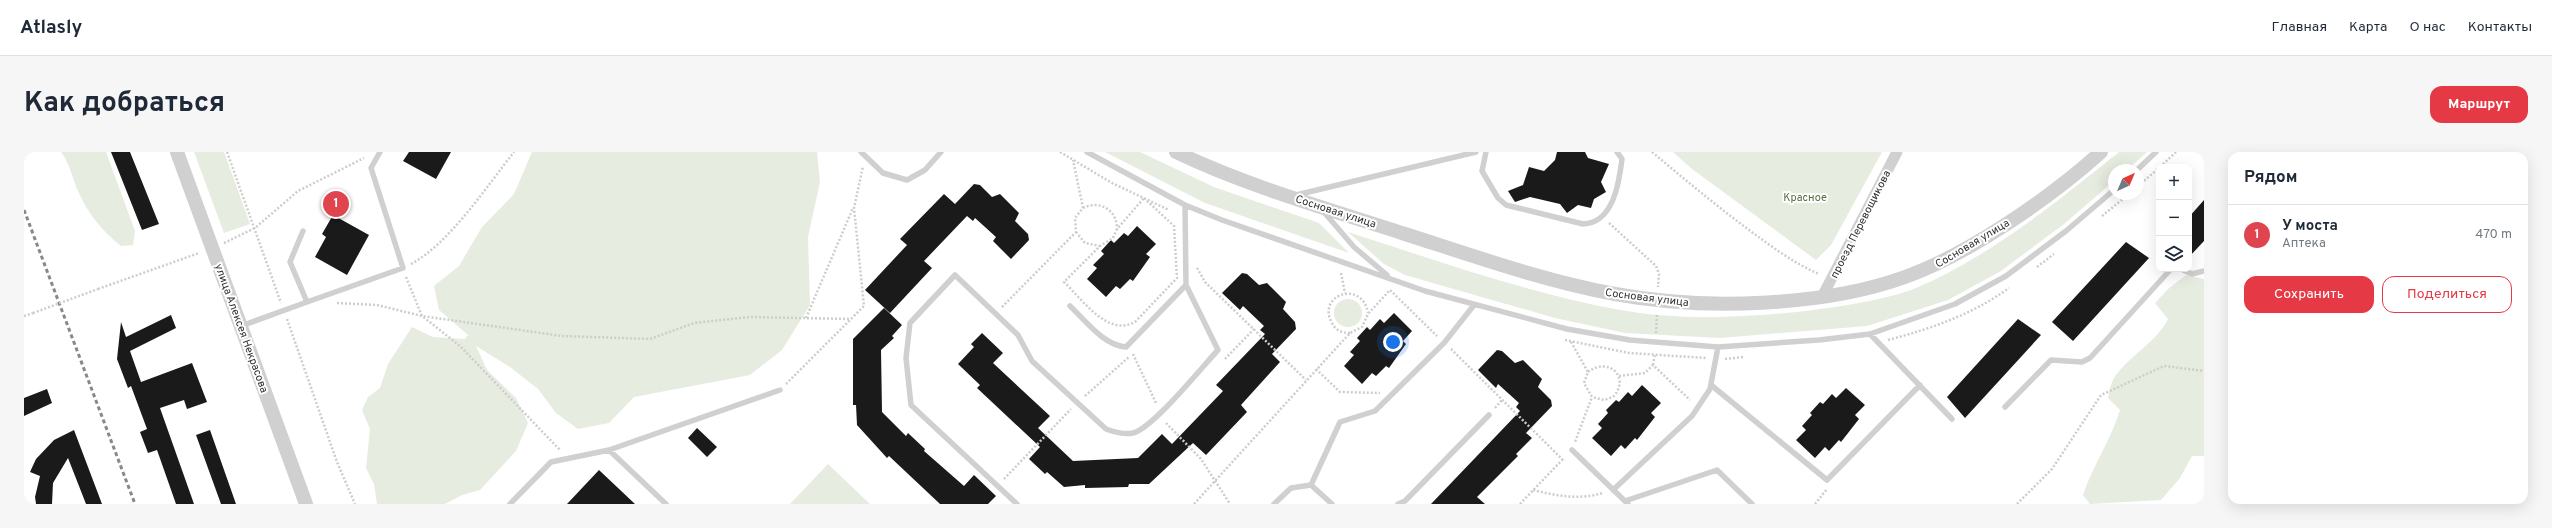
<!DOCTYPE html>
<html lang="ru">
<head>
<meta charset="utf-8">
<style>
	:root { --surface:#fff; --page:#f6f6f7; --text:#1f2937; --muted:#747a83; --line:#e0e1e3; --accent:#e63946 }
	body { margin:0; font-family:Overpass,sans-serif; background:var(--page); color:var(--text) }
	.controls { position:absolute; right:12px; top:12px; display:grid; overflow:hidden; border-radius:8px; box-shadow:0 4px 16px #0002 }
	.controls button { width:36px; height:36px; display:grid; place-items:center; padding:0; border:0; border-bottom:1px solid var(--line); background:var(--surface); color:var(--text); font:20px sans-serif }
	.compass { position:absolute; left:2084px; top:12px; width:36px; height:36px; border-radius:50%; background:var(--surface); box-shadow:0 4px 16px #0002; rotate:44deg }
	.you { position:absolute; left:1369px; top:190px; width:14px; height:14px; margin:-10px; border:3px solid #fff; border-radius:50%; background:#1a73e8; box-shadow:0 0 0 6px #1a73e833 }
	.badge { display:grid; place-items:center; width:26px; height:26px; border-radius:50%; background:var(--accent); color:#fff; font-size:13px; font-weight:700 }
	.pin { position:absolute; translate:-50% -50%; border:2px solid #fff; box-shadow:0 1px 4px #0006 }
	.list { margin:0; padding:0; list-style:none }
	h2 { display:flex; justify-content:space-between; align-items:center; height:52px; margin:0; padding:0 16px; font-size:17px }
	h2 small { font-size:13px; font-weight:400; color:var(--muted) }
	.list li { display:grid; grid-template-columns:26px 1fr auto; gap:12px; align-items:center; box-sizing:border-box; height:60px; padding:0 16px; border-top:1px solid var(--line) }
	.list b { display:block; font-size:15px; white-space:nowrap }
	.list p { margin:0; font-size:13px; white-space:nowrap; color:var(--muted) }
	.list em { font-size:13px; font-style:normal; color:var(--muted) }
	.actions { display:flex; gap:8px; padding:12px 16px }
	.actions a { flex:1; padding:9px 0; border:1px solid var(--accent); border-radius:12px; text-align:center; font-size:14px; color:var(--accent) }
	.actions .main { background:var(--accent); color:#fff }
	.icon { flex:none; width:22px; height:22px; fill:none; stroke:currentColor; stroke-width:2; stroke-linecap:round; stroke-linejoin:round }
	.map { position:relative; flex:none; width:2180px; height:352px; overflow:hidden; border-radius:12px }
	header { display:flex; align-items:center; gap:24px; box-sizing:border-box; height:56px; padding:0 20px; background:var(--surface); border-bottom:1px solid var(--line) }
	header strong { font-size:19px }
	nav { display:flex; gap:22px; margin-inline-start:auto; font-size:14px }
	.intro { display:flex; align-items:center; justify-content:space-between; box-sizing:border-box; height:96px; padding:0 24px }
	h1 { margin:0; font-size:28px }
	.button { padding:10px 18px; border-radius:12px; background:var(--accent); color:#fff; font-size:14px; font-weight:700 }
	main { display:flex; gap:24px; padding:0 24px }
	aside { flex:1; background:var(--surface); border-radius:12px; box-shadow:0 4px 16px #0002 }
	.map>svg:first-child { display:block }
	.green { fill:#e6ecdf }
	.building { fill:#1a1a1a }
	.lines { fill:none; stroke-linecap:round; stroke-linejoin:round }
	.path { stroke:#cdcdcd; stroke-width:2.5; stroke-dasharray:2 2; stroke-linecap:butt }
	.service { stroke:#d0d0d0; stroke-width:5.5 }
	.minor { stroke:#d0d0d0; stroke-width:11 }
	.tertiary { stroke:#d0d0d0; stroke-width:14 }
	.rail { stroke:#888; stroke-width:3; stroke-dasharray:4 3; stroke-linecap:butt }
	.path-bridge { stroke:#cdcdcd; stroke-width:2.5; stroke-dasharray:2 2; stroke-linecap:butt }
	.labels { text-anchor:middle; stroke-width:4; stroke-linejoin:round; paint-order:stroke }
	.park-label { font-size:11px; fill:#56703f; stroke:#fff }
	.street-label { font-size:11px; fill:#333; stroke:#fff }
</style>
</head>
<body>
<header>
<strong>Atlasly</strong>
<nav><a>Главная</a><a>Карта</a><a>О нас</a><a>Контакты</a></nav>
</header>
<div class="intro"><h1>Как добраться</h1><a class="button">Маршрут</a></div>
<main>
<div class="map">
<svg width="2180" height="352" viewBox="0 0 2180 352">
	<rect width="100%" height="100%" fill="#fff"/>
	<path class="green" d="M37,0h45l29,79 -2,14 -12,1c-19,-15 -33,-32 -43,-55 -6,-14 -8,-27 -17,-39z
		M170,0h30l26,72 -26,9z
		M508,0h285l3,30 -12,55 2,68 -28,45 -32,25 -116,22 -25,26 -31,6 -22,-16 -18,-24 -28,-22 -34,-21 11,24 29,28 12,25 -12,28 -36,39 -18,5 -17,9h-68l-3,-20 -8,-16 4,-39 -8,-19 6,-13 12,-9 8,-24 24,-37 21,10 32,2 3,-4 -29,-25 -5,-24 25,-20 23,-39 32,-33z
		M1081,0h35l74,35 105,36 30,30 -144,-50z
		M1649,0h209l-51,93 -15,15 -124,-91z
		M2095,0h28l-20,18h-13v11l-50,43 -63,47 -53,29 -81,26 -147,12 -95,-5 -70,-15 -150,-43 -21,-11 -36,-32c88,28 176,60 267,77 63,12 128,9 191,2 31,-4 81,-11 110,-23 72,-30 142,-87 203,-136z
		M2162,123l18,4v177h-12l-12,22 -19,22 -71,4 -7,-9c10,-30 28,-55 37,-85l-12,-12c1,-5 2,-11 4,-16 12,-24 43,-37 56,-63l-13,-16 13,-14z
		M1310 161a14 14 0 1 1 28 0a14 14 0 1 1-28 0Z
		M804,312l42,40h-80z"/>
	<path class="building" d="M87,0h19l29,72 -17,6z
		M385,0h42l-15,27 -33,-18z
		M1533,0h28l3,6 21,6 -8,18 5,10 -12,7 -3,9 -13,-3 -11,8 -7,-9 -30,-7 -15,5 -7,-11 15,-6 6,-18 15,4 11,-11z
		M950,32l6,1 12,12 8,-3 19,19 -4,8 13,13 1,6 -18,19 -18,-18 3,-4 -21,-19 -2,3 -6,-5 -43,45 8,7 -42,45 -25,-23 42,-45 -7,-6 44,-45 11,10z
		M2180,48v41l-15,16v-40z
		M309,63l36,20 -22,40 -32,-18 11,-20 -4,-3z
		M1113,74l19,18 -10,10 4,3 -17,24 -3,-2 -10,10 -4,-3 -10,11 -19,-18 10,-11 -4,-3 11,-11 -3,-3 10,-11 3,3 10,-10 4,3z
		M2102,90l23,16 -76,83 -21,-19z
		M1218,121l5,1 12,11 8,-2 19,19 -3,7 12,13 1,7 -24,25 8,8 -39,43 6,7 -41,43 -13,-12 -44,41h-20l-1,3 -43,1v-3l-21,2 -17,-15 -2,2 -16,-15 11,-12 -63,-59 3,-3 -22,-21 16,-17 -3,-3 11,-11 21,20 -10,10 57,53 -12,12 35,33 65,-3 24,-24 10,10 51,-53 -7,-6 49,-51 -5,-4 4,-4 -21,-20 -3,4 -18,-17z
		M860,156l18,17 -10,11 2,2 -13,12 1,62 24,24 2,-3 17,16 -1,2 40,35 10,-11 22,21 -8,8h-48l-51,-48 -2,2 -30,-33 -1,-20h-3v-66z
		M1370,161l18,18 -9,10 3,3 -17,24 -3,-2 -10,10 -4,-3 -10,11 -18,-18 10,-11 -4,-3 10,-11 -3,-3 10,-11 3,3 10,-11 4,4z
		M147,163l5,13 -46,23 11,31 51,-19 15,39 -20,7 -3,-9 -24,8 34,96h-18l-19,-54 -9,3 -8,-21 7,-3 -16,-43 -3,2 -11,-29 4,-37 5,15z
		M1994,167l23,16 -76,83 -18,-21z
		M1473,198l5,1 13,12 8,-3 19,19 -4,8 13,13 1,6 -26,27 6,5 -16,16 2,2 -41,41 8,7h-54l89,-93 -4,-4 3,-4 -21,-19 -2,4 -18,-18z
		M1618,233l19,18 -10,10 4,4 -18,23 -2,-2 -10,11 -4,-4 -10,11 -19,-18 10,-10 -4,-4 10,-11 -2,-3 10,-10 3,2 9,-10 4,4z
		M1822,236l19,17 -10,10 4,4 -18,23 -2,-2 -10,11 -4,-4 -10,11 -19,-18 10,-10 -4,-4 10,-11 -2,-2 10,-11 3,2 9,-10 4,4z
		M23,237l5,14 -28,13v-18z
		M673,276l20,19 -10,10 -19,-19z
		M50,278l28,74h-16l-18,-46 -15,25 -1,21h-16l-1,-7 5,-21 -10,-4 6,-13 18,-19z
		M186,278l26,74h-15l-25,-69z
		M575,318l36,34h-68z"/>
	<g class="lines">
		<path class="path" d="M203,0l54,151
			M1036,0l52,31 57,27
			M1628,0c31,26 61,51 93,75 23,17 48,36 74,47
			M2136,15l16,-15
			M2114,34l21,-18
			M1120,46l30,28 3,52 -41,43c-27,18 -54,-22 -72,-39l36,-36 13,-8 4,-9z
			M1059,56c16,-8 34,1 34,21
			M2078,64l27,-22
			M1585,71l47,43 3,8 -1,13
			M1052,80l9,11 15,3
			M200,91l31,-15 43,-37 66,-33
			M387,112c38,-20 76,-78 103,-112
			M2013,115l17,-13
			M1173,116l8,14 101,98
			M1317,121l4,20
			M382,125l16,39 38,30 100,104
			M74,137l101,-36
			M313,151l40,2 45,11 140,20 88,3 44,-16 55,-6 101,2
			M978,155l74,-75 -1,-14 8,-10 -10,-48
			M0,164l9,-3
			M782,166l47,-110
			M263,167l50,143 18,42
			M1326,181c-8,0 -15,-3 -18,-10 -16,-28 30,-44 36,-10
			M1632,181l1,-19
			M1541,188l64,13 77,5
			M1864,188c45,-12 83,-25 121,-52
			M1547,190l17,30 -4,11 8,14 -17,45
			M1427,197l112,111
			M1109,202l23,49
			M1201,207l29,-30
			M1701,207l19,-2
			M1629,213l2,-11
			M1292,217l24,23 40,1
			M1564,220c21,-16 43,6 25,25l-9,3 -12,-3
			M1595,224l26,-3 8,-8 37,35
			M762,232l78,-78 -10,-98 9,-42
			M1061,244l44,-39
			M1471,256l7,-8
			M1142,271l35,36 29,45
			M980,327l67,-70
			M1509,338c24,6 46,10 70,3
			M1170,352l156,-171 12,-6 6,-13 22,-24 47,46
			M1496,352l43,-45
			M1791,352l12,-15
			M1993,352l35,-35 49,-74 63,-29 40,5"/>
		<path class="service" d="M837,0l22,21 24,7 18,-10 16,-18
			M1063,0l98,53 37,15 203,71 142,38 63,11 88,7 101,-7 51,-6 85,-30 51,-28 60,-45 48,-41
			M1462,0l-4,19 16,27 8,7 77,19c30,-1 36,-40 39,-65l-5,-7
			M2113,18l19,-18
			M1272,43l180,-43
			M1299,59l31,36 33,28
			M2157,117l11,5 12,-3
			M283,150l96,-34 -32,-100 9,-16
			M1046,154c15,14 34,40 56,41l60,-62
			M217,174l66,-24 -17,-40 13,-31
			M1846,182l82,85
			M1687,233l116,95 93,-95
			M1981,255l46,-47 31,2 8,-4 81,-89
			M585,298l171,-60
			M1548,298l56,54
			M1589,338l79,-74 18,-27 8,-42
			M1601,349l92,-31 35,34
			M486,352l41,-42 58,-12 57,54
			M993,352l-106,-99 -5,-47 4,-35 45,-48 63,60 14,26 74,68c8,3 18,6 27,4 20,-5 69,-66 85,-83l-32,-65 -1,-80
			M1250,352l17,-16 20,-3
			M1308,352l-21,-19 29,-63 35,-11 69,-68 30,-38
			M1374,352l7,-3 84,-86"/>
		<path class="minor" d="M1799,143l74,-143"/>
		<path class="tertiary" d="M153,0l129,352
			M1152,0c73,35 153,57 229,82 69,22 139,47 210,60 87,16 207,13 290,-17 64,-23 145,-79 196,-125"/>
		<path class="rail" d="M0,58l111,294"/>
		<path class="path-bridge" d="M9,161l65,-24"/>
	</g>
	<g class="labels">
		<g class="park-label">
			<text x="1781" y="49">Красное</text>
		</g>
		<g class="street-label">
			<text transform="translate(1312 59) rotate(18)" y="4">Сосновая улица</text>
			<text transform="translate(1836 72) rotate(-63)" y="4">проезд Перевощикова</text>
			<text transform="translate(1948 91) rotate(-31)" y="4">Сосновая улица</text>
			<text transform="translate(1623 145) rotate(7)" y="4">Сосновая улица</text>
			<text transform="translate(218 176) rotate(70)" y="4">улица Алексея Некрасова</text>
		</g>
	</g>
</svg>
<div class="controls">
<button>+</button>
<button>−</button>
<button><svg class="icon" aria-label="layers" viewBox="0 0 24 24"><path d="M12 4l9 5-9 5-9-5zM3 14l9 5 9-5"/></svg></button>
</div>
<svg class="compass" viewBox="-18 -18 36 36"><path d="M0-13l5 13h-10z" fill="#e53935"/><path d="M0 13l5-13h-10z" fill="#747a83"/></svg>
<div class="you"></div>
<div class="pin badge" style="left:312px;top:52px;background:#e0444e">1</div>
</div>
<aside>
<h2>Рядом<small></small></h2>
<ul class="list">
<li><span class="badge" style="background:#e0444e">1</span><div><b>У моста</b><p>Аптека</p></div><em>470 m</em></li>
</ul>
<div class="actions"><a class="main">Сохранить</a><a>Поделиться</a></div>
</aside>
</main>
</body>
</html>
